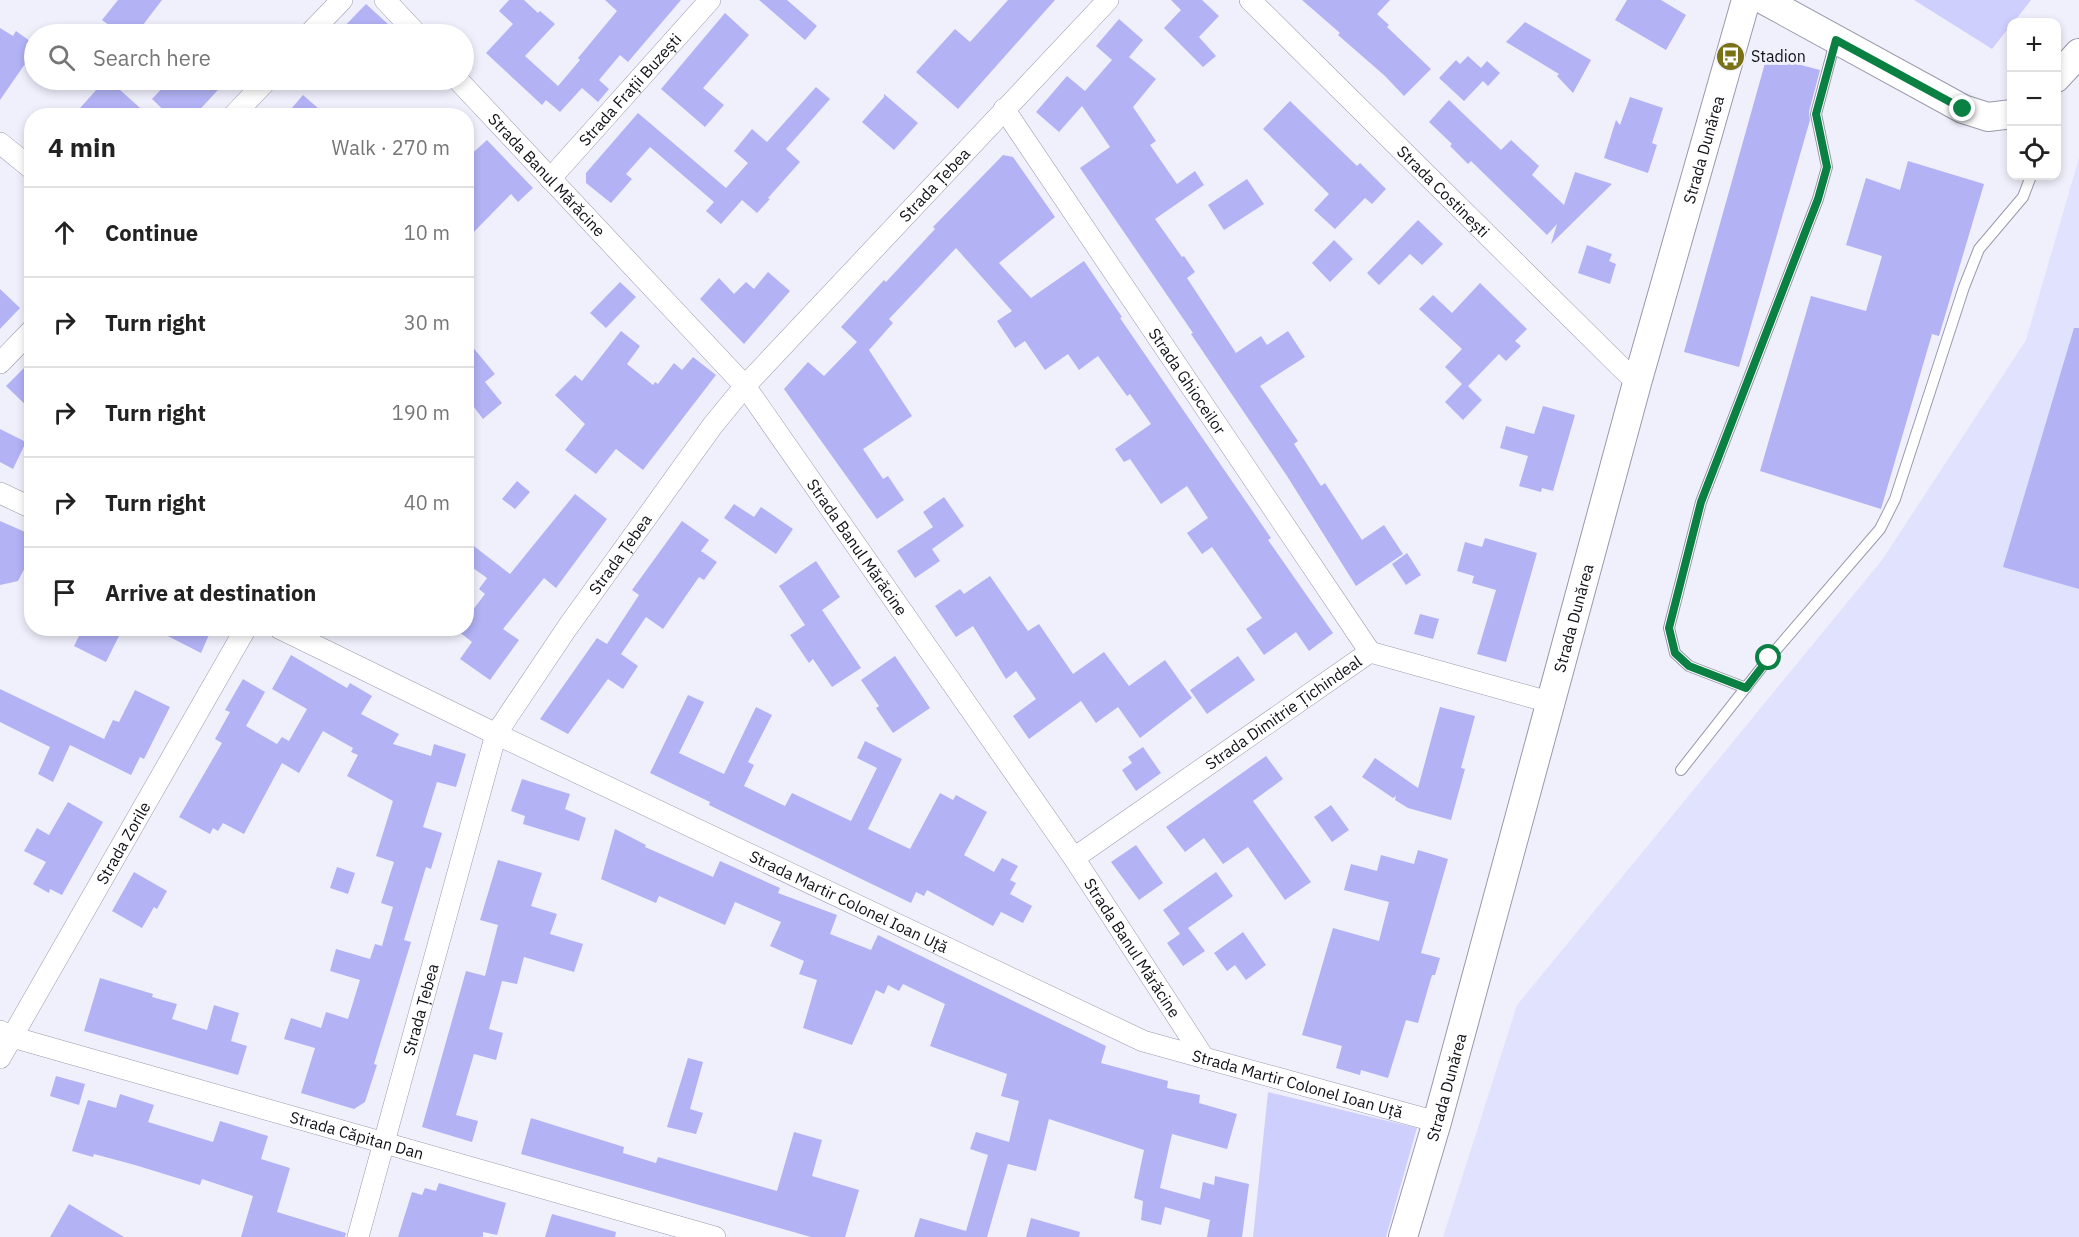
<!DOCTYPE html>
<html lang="en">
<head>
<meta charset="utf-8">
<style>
	:root { --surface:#fff; --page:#f2f2f2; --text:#222; --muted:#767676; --line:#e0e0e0 }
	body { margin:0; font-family:"IBM Plex Sans",sans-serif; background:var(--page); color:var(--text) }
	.controls { position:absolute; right:18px; top:18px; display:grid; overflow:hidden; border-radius:12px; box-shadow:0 3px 9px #0003 }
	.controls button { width:54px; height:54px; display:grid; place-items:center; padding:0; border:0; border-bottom:2px solid var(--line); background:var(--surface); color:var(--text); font:30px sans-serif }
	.stop { position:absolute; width:18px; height:18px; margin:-14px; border:4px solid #0b8043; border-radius:50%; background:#fff }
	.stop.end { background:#0b8043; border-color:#fff; box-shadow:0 2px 6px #0008 }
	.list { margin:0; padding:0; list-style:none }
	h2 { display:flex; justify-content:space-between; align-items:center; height:78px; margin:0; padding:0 24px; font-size:26px }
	h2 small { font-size:20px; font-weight:400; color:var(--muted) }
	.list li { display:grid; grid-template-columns:39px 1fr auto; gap:18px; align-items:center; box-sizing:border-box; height:90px; padding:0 24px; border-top:2px solid var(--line) }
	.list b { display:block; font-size:22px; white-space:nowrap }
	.list em { font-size:20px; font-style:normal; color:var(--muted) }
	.icon { flex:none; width:33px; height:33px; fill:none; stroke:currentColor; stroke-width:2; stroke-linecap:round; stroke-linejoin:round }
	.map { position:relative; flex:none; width:2079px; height:1237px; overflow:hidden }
	.search { position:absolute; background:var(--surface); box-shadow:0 3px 9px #0003; left:24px; top:24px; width:450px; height:66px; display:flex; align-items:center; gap:15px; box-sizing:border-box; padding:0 21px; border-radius:33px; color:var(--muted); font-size:22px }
	.panel { position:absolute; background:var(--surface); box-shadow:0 3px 9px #0003; left:24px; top:108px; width:450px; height:528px; border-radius:24px }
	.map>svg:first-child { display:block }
	.built { fill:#e1e2fe }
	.green { fill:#cfcffd }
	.building { fill:#b2b2f5 }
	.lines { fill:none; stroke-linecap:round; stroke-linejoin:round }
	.lane-casing { stroke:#9999ad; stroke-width:12 }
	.street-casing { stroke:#9999ad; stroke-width:22 }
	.secondary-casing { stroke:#9999ad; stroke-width:30 }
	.lane { stroke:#fff; stroke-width:10 }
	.street { stroke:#fff; stroke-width:21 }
	.secondary { stroke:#fff; stroke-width:28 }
	.route { stroke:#0b8043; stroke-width:8 }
	.labels { text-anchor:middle; stroke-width:6; stroke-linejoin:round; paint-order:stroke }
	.poi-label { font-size:16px; fill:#101017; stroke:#f0f0fd; text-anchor:start }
	.street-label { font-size:16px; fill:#101017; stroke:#f0f0fd }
</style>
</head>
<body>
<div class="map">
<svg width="2079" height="1237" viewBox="0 0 2079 1237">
	<rect width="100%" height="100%" fill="#f0f0fd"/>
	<path class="built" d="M2079,158v1079h-636l74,-232 365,-445 144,-220z"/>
	<path class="green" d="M1914,0h117l-17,22h-2l-1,3 -19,24z
		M1268,1092l149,36 -31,109h-133z"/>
	<path class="building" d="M118,0h44l-26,34h-15l-19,-14z
		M509,0h15l14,13 2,-2 15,13 -30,32 33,30 22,-26 -2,-2 39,-47 -12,-11h76l-53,62 -8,-7 -21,25 10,9 -11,13 -16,-14 -22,24 -14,-12 -4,5 -56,-52 27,-29 -14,-13z
		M759,0h28l30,26 -12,14z
		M1008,0h47l-97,109 -42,-37 39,-43 15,13z
		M1171,0h31l17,16 -20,21 17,19 -13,11 -39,-39 17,-18z
		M1302,0h88l-13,14 12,11 -2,2 44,42 -27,27 -19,-20 -47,-41 2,-2z
		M1627,0h34l25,15 -20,35 -51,-30z
		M366,4l33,30h-62z
		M725,13l24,22 -46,53 21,17 -19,22 -44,-38z
		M1119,19l24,21 -14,17 27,22 -23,28 23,34 -6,4 27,39 18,-13 9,14 -49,34 27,38 2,-1 11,16 -8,6 49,75 25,-17 6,9 21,-14 17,26 -45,29 38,55 -4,3 27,42 4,-3 37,57 22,-15 19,29 -47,32 -69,-110 -96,-142 2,-1 -113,-165 30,-21 -28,-41 -23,26 -23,-20 31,-36 18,15 27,-31 -16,-14z
		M1525,22l66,38 -18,33 -16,-17 2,-2 -53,-32z
		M0,28l13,8 3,-5 18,13v7l-34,49z
		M1468,56l13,12 6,-7 13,12 -12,13 -5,-5 -19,20 -25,-23 17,-18 4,4z
		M1767,56l53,14 -11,42 1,8 -71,247 -55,-15z
		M105,80h4l40,36h-76z
		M170,80h57l-33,36h-24l-18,-17z
		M816,87l14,12 -44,50 14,13 -32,36 2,1 -13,14 -15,-13 -21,24 -15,-13 8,-9 -64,-55 -24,27 6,5 -21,24 -25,-20v-10l52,-60 88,75 22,-25 -14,-12 18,-22 15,13z
		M884,94l34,29 -24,27 -32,-28 22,-25z
		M303,95l24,21h-42z
		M1630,97l33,11 -11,35 5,2 -9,28 -44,-15 12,-38 4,5z
		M1449,100l52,50 10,-10 28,26 -7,9 32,30 11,-33 37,12 -61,60 6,-20 -10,11 -76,-74 -3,3 -18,-18 2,-2 -23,-22z
		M1290,101l67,65 3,-3 26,26 -14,15 -7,-6 -30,31 -21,-19 15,-16 -66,-65z
		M487,140l46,48 -15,14 -7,-8 -45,46v-81z
		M1003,155l10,2 42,60 -56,46 32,35 53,-37 38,56 -2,1 151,220 -3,2 65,93 -24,18 -13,-19 -32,23 -18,-26 16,-11 -50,-71 -10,7 -15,-21 21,-15 -21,-32 -26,18 -31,-45 -6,3 -9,-13 36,-25 -21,-30 -3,2 -29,-40 -19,14 -11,-16 -23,16 -20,-29 -10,7 -18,-27 15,-10 -56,-63 -67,71 4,4 -24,27 43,66 -49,33 20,30 5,-3 16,24 -27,19 -93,-130 24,-27 16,14 33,-34 -16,-15 43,-47 2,2 49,-53 -2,-2z
		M1908,161l76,23 -45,152 -7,-2 -51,175 -121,-38 51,-175 55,15 16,-55 -36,-11 20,-67 34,12z
		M1247,179l17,25 -40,26 -16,-25z
		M1418,220l25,24 -21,21 -12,-11 -31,31 -12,-12z
		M1334,240l19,19 -23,23 -18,-19z
		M1587,245l25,9 -3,7 7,3 -6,20 -32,-11z
		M768,272l22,19 -46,53 -44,-45 19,-21 15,16 12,-12 8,7z
		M620,282l16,15 -30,31 -16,-15z
		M1480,283l47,46 -12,12 6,5 -15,15 -7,-7 -31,32 14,14 -19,20 -18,-18 17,-18 -17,-17 17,-18 -43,-40 14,-14 19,18z
		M0,289l20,19 -20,21z
		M2074,328h5v261l-76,-22z
		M621,331l19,15 -13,18 26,21 2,-3 3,2 16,-21 8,7 11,-13 23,18 -73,95 -27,-21 -20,25 -31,-24 20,-26 -30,-29 20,-20 7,6z
		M466,339l29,35 -10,8 17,21 -19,16 -9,-12 -8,6z
		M32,360v51l-26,-25z
		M1543,406l32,9 -22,76 -11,-3 -1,4 -22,-6 9,-30 -28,-8 6,-22 28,8z
		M0,429l26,13 -13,27 -13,-7z
		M517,481l13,11 -15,17 -13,-10z
		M575,494l32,25 -51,69 -12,-10 -41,51 16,11 -29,40 -30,-21 12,-17 -14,-11 2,-3h6v-9l19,-25 -6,-5 8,-11 -21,-15v-23l44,34z
		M944,497l20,29 -32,23 8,12 -25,17 -18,-27 36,-24 -10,-15z
		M734,504l20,13 7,-10 32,22 -17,25 -52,-36z
		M0,521l32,14v19l-14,27 -18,4z
		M682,521l27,19 -8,11 16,11 -13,18 -5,-3 -36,52 -17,-12 -25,37 17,12 -15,23 -15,-10 -40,55 -28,-15 57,-81 10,6 32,-49 -7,-5z
		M1485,538l52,15 -31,109 -29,-8 19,-64 -24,-7 2,-7 -17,-5 8,-29 17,5z
		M1407,553l14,22 -15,10 -14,-21z
		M816,561l24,36 -18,13 39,58 -29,19 -19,-28 -4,4 -19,-28 15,-10 -26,-39z
		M990,576l38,55 11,-7 34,50 31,-22 25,34 36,-26 27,38 -52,40 -22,-31 -22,16 -15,-22 -52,38 -16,-23 23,-17 -20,-28 -10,8 -33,-53 -17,11 -21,-31 25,-17 4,5z
		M1420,614l19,5 -6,20 -19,-5z
		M83,628h40l-17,34 -32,-16z
		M152,628h60l-11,25z
		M291,655l56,33 3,-5 22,13 -11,18 38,20 -6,10 38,12 3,-12 32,10 -10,33 -19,-5 -14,45 19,6 -11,36 -5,-2 -22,73 7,2 -37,122 3,1 -12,37 -11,7 -53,-16 14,-45 -31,-9 7,-21 30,10 5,-16 22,7 12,-39 -30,-9 6,-22 34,10 5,-15 7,2 11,-39 -12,-4 13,-41 -18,-6 17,-55 -46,-25 11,-21 -7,-3 2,-4 -30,-17 -24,42 -17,-10 -38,71 -21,-11 -5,8 -5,-3 -3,6 -31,-17 43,-74 -7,-4 15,-27 -5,-2 18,-31 22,13 -19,34 31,18 5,-7 7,4 18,-32 -35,-20z
		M895,656l35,52 -37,25 -17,-25 3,-2 -18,-26z
		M1238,656l17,24 -48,34 -17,-24z
		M0,689l104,50 9,-19 6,2 16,-32 35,17 -26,52 -4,-2 -9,18 -61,-30 -17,37 -15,-8 12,-27 -50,-25z
		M688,695l16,7 -25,51 45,21 32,-67 16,8 -24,47 6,3 -10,21 41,20 7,-13 59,28 26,-53 -20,-10 8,-17 37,18 -34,70 42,20 30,-56 13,7 3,-5 31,17 -23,43 30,17 8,-14 16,8 -8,14 6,3 -6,11 22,12 -9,17 -22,-11 -8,14 -66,-36 -3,6 -8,-4 -5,11 -202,-98 1,-3 -60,-29z
		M1440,707l35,9 -14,52 4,1 -14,51 -43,-12 -13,-8 1,-4 -3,2 -31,-21 13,-19 43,30z
		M1143,747l18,26 -25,18 -14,-21 10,-7 -4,-6z
		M1266,756l17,23 -30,22 58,81 -26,18 -37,-53 -25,17 -19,-26 -19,14 -19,-25z
		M522,779l48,15 -5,15 21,9 -7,23 -56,-17 2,-8 -14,-5z
		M68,802l35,20 -41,73 -12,-6 -1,4 -16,-9 13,-22 -22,-11 13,-23 12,7z
		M1331,805l18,25 -17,12 -18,-25z
		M615,829l31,16 -1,2 68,30 7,-16 60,27 -2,5 59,22 -7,19 41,16 7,-15 228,111 -5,17 67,18 -1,7 33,7 -1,8 38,11 -10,35 -55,-15 -12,54 40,11 3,-17 11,3 1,-9 34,8 -7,53h-35l3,-17 -45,-13 -4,18 -20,-5 2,-19 -9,-3 10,-48 -95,-31 -13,52 -28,-7 -21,73h-73l6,-19 46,13 22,-76 -18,-6 6,-17 33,10 10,-41 -18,-5 6,-22 -77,-28 15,-42 -42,-20 -4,7 -11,-6 -4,9 -8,-4 -24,55 -49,-17 14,-48 -18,-6 5,-13 -34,-15 11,-24 -46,-20 -10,23 -66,-29 -3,7 -55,-24z
		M1136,845l27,38 -24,17 -28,-38z
		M1418,850l30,9 -27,94 19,5 -5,17h-3l-14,48 -12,-3 -18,58 -27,-8 -1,5 -24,-7 6,-22 -40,-11 31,-107 46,13 10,-39 -45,-12 7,-26 26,7 4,-16 33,9z
		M498,860l44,13 -11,33 26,8 -7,20 33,10 -9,28 -50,-15 -7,27 -15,-3 -13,48 14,4 -7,27 -22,-6 -18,61 22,6 -6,21 -50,-15 44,-156 19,5 13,-51 -18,-5z
		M337,867l18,6 -7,21 -18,-6z
		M134,872l33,19 -10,18 -3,-2 -12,21 -30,-17z
		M1216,872l17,24 -45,32 17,23 -22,15 -16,-23 13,-9 -17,-24z
		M1243,932l23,33 -20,15 -11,-15 -8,6 -13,-18z
		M100,978l53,16 -1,3 25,7 -5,15 35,11 7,-25 25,8 -8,28 16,5 -9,29 -154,-44z
		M688,1058l15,4 -13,47 13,4 -7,21 -29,-7z
		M56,1076l29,8 -6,21 -29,-9z
		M120,1094l34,11 -6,17 65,20 7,-21 48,15 -7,23 29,9 -13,44 69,21 -1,4h-104l12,-41 -51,-17 -2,6 -65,-20 -41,-11 -1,3 -21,-6 16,-51 28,8z
		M531,1118l93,29 -1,6 33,10 2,-6 119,34 17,-59 28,8 -10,36 47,14 -14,47h-34l-290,-83z
		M439,1183l67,20 -9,32 -14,-3v5h-85l14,-45 10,3 3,-7 11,3z
		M69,1204l55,33h-74z
		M552,1214l64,18 -1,5h-70z
		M1031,1218l49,14 -1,5h-53z"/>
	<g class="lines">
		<defs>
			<path id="lane" d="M1746,688l-57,-22 -14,-13 -6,-25 32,-126 117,-303 9,-32 -11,-53 19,-72
				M1681,770l88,-112 111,-129 15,-30 69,-212 15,-38 44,-52 8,-21"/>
			<g id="street">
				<path d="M385,0l32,34"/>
				<path id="s1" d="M1250,0l387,383"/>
				<path d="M309,34l33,-34"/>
				<path id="s2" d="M458,80l287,306 329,472 130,200"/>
				<path id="s3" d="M1004,109l366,543"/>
				<path d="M233,116l34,-36"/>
				<path d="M0,143l32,26"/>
				<path id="s4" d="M550,179l160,-179"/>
				<path d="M0,363l32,-33"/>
				<path d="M0,493l32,15"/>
				<path id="s5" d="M279,628l217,106 647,307 294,81"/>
				<path id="s6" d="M1074,858l296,-206 179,50"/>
				<path id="s7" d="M0,1031l12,6 703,200"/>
				<path id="s8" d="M0,1058l246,-430"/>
				<path id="s9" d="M358,1237l138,-503 71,-106 146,-203 32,-39 363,-386"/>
			</g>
			<g id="secondary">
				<path d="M1764,0l199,109 25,8 24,-3"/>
				<path d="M2056,78l23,-25"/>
				<path id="s10" d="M1403,1237l34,-115 200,-739 109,-383"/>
			</g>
		</defs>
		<use href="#lane" class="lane-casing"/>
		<use href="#street" class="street-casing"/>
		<use href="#secondary" class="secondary-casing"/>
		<use href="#lane" class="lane"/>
		<use href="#street" class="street"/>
		<use href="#secondary" class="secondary"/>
	</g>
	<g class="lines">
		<path class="route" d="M1769,658l-23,30 -57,-22 -14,-13 -6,-25 32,-126 117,-303 9,-32 -11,-53 20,-74 127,69"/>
	</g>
	<defs>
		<symbol id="bus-disc" viewBox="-11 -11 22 22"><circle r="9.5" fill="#797113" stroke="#f0f0fd"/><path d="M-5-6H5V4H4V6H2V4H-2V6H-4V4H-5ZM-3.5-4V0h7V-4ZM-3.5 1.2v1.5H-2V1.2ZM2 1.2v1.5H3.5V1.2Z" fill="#fff"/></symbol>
	</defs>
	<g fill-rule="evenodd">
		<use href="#bus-disc" x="1714" y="40" width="33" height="33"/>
	</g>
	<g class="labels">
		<g class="poi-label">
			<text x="1751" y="62">Stadion</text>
		</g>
		<g class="street-label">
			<text dy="6" stroke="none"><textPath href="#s4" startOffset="120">Strada Frații Buzești</textPath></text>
			<text dy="6" stroke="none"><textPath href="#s10" startOffset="1128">Strada Dunărea</textPath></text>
			<text dy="6" stroke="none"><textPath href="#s2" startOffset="130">Strada Banul Mărăcine</textPath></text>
			<text dy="6" stroke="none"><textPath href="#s9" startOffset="1226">Strada Țebea</textPath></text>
			<text dy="6" stroke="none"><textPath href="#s1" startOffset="272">Strada Costinești</textPath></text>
			<text dy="6" stroke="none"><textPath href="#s3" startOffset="328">Strada Ghioceilor</textPath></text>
			<text dy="6" stroke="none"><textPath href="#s2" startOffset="616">Strada Banul Mărăcine</textPath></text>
			<text dy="6" stroke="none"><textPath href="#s9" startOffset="740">Strada Țebea</textPath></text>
			<text dy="6" stroke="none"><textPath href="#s10" startOffset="642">Strada Dunărea</textPath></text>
			<text dy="6" stroke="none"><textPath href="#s6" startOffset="255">Strada Dimitrie Țichindeal</textPath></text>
			<text dy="6" stroke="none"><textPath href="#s8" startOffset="248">Strada Zorile</textPath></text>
			<text dy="6" stroke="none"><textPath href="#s5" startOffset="632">Strada Martir Colonel Ioan Uță</textPath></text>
			<text dy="6" stroke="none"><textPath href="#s2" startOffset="1102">Strada Banul Mărăcine</textPath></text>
			<text dy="6" stroke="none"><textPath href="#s9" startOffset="236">Strada Țebea</textPath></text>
			<text dy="6" stroke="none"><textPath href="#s5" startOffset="1118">Strada Martir Colonel Ioan Uță</textPath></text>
			<text dy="6" stroke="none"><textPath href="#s10" startOffset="156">Strada Dunărea</textPath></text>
			<text dy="6" stroke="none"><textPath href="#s7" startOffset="372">Strada Căpitan Dan</textPath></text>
		</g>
	</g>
</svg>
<div class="controls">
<button>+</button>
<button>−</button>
<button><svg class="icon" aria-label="locate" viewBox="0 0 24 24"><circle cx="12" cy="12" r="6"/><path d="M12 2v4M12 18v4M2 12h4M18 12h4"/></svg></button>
</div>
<div class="stop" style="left:1769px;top:658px"></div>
<div class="stop end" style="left:1963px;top:109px"></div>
<div class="search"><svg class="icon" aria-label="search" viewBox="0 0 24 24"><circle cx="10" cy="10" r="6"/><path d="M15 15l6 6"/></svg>Search here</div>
<section class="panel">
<h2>4 min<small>Walk · 270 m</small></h2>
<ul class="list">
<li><svg class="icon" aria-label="ahead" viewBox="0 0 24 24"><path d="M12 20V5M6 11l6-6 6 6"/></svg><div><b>Continue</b></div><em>10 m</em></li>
<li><svg class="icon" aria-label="right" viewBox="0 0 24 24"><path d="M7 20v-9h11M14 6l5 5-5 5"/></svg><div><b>Turn right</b></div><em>30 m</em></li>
<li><svg class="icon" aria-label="right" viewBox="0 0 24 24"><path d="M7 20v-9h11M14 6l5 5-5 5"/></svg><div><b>Turn right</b></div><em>190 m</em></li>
<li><svg class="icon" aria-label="right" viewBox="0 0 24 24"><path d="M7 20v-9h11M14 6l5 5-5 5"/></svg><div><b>Turn right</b></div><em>40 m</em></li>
<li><svg class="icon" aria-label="arrive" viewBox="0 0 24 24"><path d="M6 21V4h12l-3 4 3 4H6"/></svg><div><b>Arrive at destination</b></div></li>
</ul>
</section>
</div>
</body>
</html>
